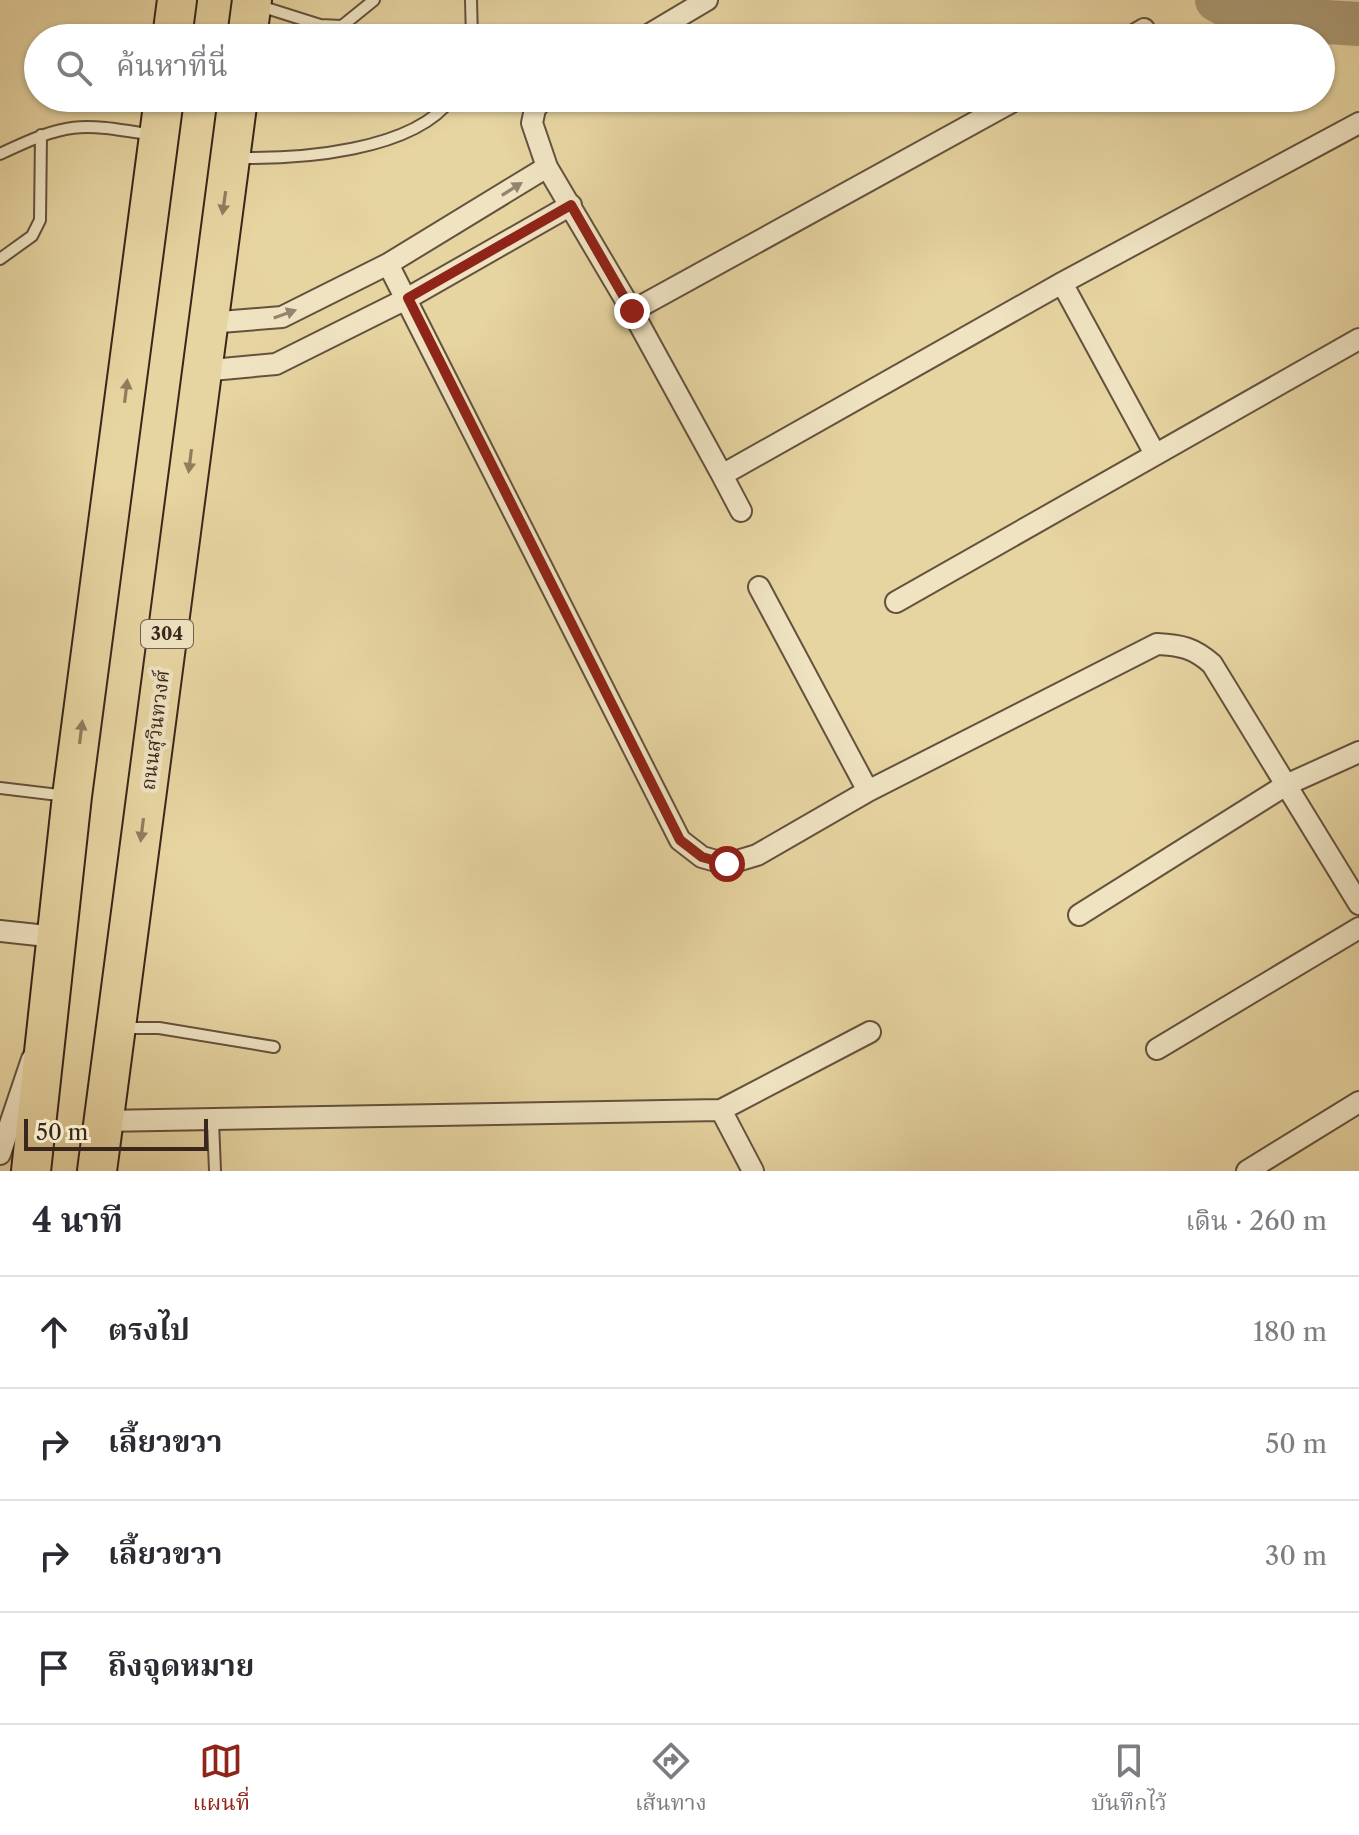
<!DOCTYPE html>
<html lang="th">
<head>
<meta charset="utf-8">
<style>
	:root { --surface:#fff; --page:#f2f2f3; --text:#2b2b33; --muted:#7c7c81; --line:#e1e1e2; --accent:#8f2418 }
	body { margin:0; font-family:"Libre Caslon Text","Noto Serif Thai",serif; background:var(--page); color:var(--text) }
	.scale { position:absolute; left:24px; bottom:20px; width:184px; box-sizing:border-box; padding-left:8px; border:4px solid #39261c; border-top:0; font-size:22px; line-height:28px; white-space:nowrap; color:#39261c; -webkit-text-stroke:6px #efe3c2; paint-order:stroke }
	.stop { position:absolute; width:24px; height:24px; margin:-18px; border:6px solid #8f2418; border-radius:50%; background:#fff }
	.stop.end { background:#8f2418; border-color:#fff; box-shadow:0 2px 8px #0008 }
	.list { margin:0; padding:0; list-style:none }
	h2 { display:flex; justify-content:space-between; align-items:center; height:104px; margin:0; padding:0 32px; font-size:34px }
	h2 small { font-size:26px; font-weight:400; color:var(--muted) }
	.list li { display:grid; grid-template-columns:52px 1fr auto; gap:24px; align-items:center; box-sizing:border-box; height:112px; padding:0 32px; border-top:2px solid var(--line) }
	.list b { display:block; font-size:30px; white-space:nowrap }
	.list em { font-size:26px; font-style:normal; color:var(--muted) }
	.icon { flex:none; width:44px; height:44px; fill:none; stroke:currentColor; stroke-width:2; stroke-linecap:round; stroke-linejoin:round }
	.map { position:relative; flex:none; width:1359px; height:1171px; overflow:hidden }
	.search { position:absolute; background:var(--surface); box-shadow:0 2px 6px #0004; left:24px; right:24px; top:24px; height:88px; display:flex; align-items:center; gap:20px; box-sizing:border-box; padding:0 28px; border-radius:44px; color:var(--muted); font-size:30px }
	.sheet { height:552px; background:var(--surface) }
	nav { display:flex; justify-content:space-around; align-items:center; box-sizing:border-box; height:112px; border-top:2px solid var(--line); background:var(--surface); font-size:22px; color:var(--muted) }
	nav a { display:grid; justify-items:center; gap:4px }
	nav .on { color:var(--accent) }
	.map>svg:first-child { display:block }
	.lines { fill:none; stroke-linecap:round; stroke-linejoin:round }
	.river { stroke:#ab9974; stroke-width:44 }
	.lane-casing { stroke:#64523d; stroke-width:14 }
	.street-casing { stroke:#64523d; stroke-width:24 }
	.highway-casing { stroke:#39261c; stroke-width:42 }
	.lane { stroke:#efe3c2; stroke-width:10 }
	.street { stroke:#efe3c2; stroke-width:20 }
	.highway { stroke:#e6d4a1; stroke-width:38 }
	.oneway { fill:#94846f }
	.oneway2 { fill:#907d5e }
	.route { stroke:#8f2418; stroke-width:10 }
	.labels { text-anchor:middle; stroke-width:8; stroke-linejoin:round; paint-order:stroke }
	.shield { fill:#efe3c2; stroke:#705f4e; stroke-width:2 }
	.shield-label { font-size:18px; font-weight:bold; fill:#39261c }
	.street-label { font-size:20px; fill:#39261c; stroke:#efe3c2 }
</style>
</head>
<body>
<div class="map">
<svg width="1359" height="1171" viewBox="0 0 1359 1171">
	<rect width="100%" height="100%" fill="#e6d4a1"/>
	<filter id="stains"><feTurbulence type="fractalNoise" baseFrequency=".0025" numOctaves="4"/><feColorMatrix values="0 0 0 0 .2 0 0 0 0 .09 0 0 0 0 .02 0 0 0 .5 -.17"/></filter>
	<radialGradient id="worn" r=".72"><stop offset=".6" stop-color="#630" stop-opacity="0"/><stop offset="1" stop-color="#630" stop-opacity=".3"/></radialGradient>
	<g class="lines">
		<path class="river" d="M1217,0l31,17 111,7"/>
		<defs>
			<path id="lane" d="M471,0l1,38
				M257,5l63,20 22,1 32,-26
				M0,154c70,-33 78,-31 153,-19
				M237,158c61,1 176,-6 215,-60
				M0,259l32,-23 8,-16 1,-85
				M0,788l67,8
				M122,1028h37l115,19
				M213,1121l2,50"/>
			<path id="street" d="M643,38l64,-38
				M1129,38l15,-9
				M544,98l-9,11 -3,14 15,44 85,144 90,164 340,-192 297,-160
				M388,264l292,576 22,17 25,7 30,-9 111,-64 289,-147c24,1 37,4 55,20l147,240
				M1062,283l93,171
				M632,311l387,-213
				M208,323l74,-6 106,-53 159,-97
				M201,371l75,-7 132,-66 163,-93
				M722,475l19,36
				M759,587l109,204
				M896,602l463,-263
				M1079,915l207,-130 73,-33
				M0,931l56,6
				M1157,1049l202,-121
				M721,1110l149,-78
				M103,1121l618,-11 32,61
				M0,1154l32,-95
				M1247,1171l112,-69"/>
			<path id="highway" d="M172,38l5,-38
				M247,38l5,-38
				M31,1171l41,-375 92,-698
				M97,1171l141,-1073"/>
		</defs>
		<use href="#lane" class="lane-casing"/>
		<use href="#street" class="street-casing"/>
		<use href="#highway" class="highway-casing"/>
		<use href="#lane" class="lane"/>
		<use href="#street" class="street"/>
		<use href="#highway" class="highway"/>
	</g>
	<defs><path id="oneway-solid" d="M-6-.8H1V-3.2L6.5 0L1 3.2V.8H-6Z" transform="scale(2)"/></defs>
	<g class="oneway">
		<use href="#oneway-solid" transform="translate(512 189) rotate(-32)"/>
		<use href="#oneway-solid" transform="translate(285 314) rotate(-20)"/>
	</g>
	<g class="oneway2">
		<use href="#oneway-solid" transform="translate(224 203) rotate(98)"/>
		<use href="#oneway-solid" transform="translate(126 391) rotate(-83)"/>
		<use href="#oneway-solid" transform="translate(190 461) rotate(97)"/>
		<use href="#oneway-solid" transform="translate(81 732) rotate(-83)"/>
		<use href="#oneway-solid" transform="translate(142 830) rotate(97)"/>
	</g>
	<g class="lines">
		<path class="route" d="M632,311l-61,-106 -163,93 272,542 22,17 25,7"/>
	</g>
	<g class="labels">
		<rect class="shield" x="141" y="620" width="52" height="28" rx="6"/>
		<g class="shield-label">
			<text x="167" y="640">304</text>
		</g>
		<g class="street-label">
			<text transform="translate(155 730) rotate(-83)" y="7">ถนนสุวินทวงศ์</text>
		</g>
	</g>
	<rect width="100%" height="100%" filter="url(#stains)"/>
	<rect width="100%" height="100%" fill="url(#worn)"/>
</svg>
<div class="scale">50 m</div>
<div class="stop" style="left:727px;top:864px"></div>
<div class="stop end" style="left:632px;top:311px"></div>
<div class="search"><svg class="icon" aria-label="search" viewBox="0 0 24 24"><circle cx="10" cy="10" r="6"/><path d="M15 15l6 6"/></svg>ค้นหาที่นี่</div>
</div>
<section class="sheet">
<h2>4 นาที<small>เดิน · 260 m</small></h2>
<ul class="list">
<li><svg class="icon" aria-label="ahead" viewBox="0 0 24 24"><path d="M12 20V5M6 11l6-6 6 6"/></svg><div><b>ตรงไป</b></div><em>180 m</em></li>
<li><svg class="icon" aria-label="right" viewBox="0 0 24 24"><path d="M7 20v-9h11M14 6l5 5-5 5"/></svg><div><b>เลี้ยวขวา</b></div><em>50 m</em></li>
<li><svg class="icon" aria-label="right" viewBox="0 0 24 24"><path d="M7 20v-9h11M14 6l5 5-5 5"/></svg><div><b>เลี้ยวขวา</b></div><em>30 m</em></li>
<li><svg class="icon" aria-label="arrive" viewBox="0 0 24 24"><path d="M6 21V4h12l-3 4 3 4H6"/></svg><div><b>ถึงจุดหมาย</b></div></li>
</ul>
</section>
<nav>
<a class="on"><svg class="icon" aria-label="map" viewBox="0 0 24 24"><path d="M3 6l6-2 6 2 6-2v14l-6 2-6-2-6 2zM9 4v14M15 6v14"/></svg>แผนที่</a>
<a><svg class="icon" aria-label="directions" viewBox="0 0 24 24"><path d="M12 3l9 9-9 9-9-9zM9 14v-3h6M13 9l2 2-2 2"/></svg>เส้นทาง</a>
<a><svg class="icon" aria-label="saved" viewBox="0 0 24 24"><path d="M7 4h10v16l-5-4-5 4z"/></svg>บันทึกไว้</a>
</nav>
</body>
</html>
